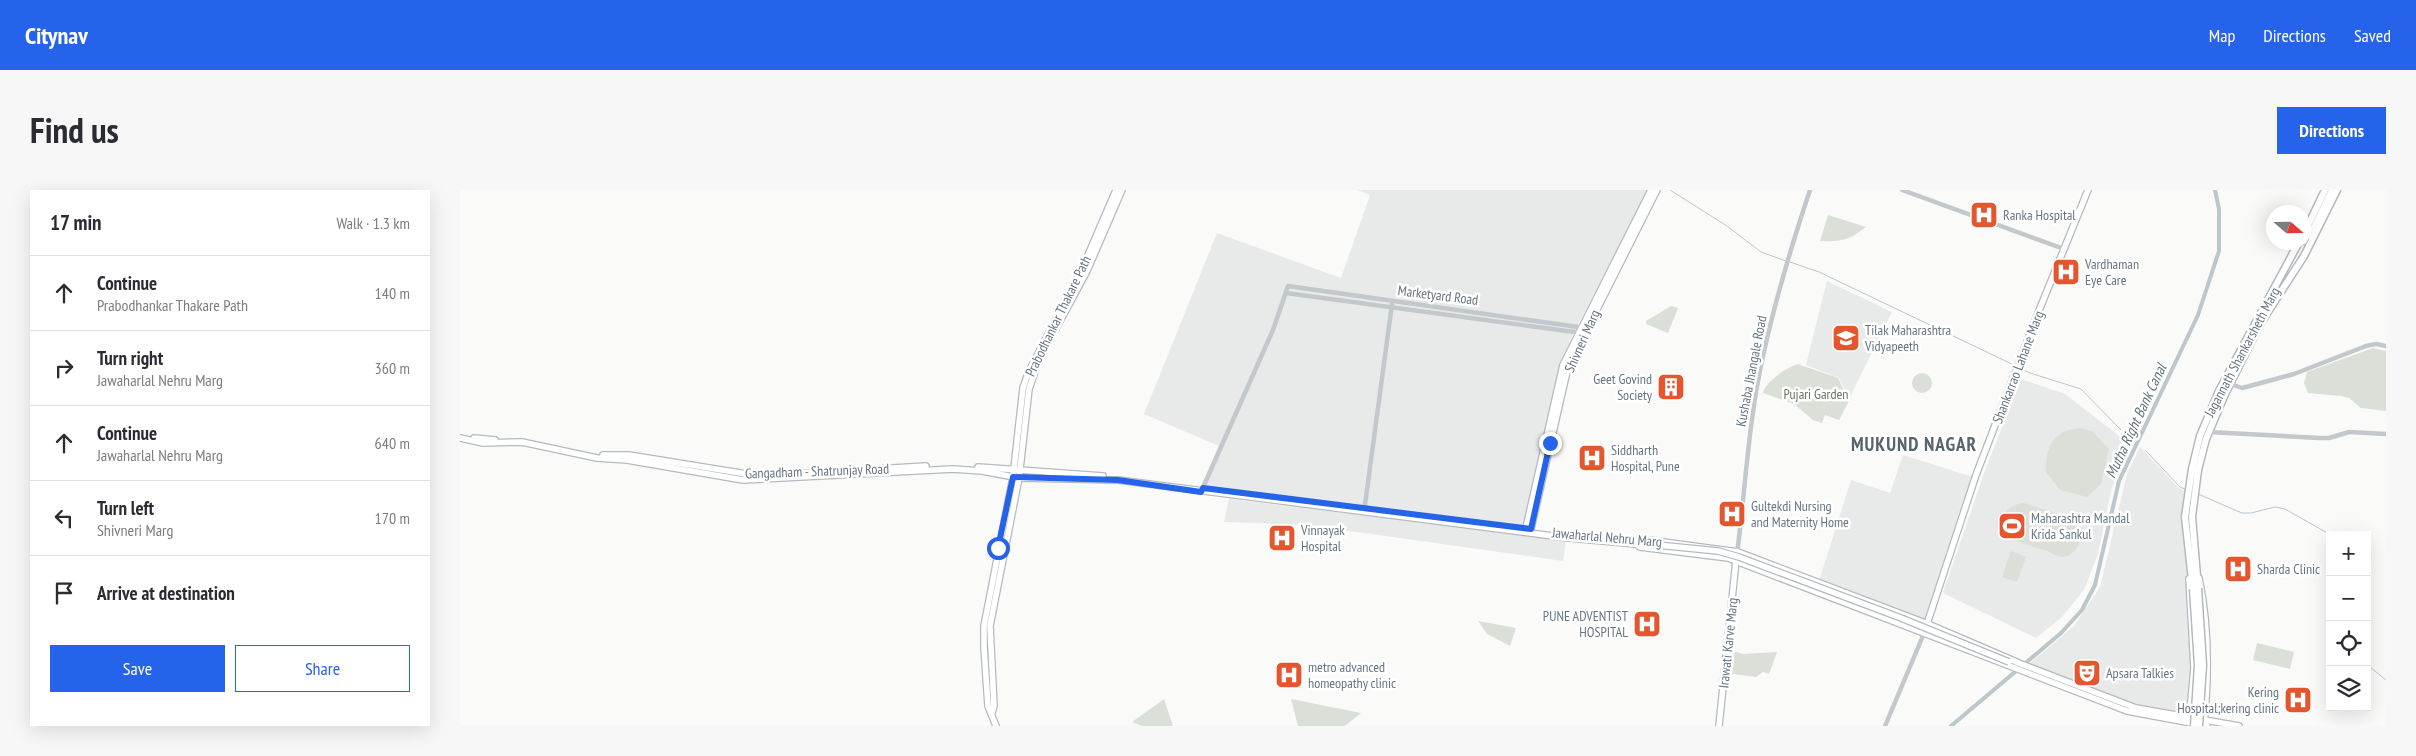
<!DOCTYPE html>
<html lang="en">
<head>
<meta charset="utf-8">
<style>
	:root { --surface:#fff; --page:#f7f7f7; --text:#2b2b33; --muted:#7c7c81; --line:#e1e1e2; --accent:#2563eb }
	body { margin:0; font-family:"PT Sans Narrow",sans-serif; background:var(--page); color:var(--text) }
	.controls { position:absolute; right:15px; bottom:15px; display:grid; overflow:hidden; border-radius:0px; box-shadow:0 5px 20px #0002 }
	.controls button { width:45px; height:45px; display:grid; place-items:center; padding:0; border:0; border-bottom:1px solid var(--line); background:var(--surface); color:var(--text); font:25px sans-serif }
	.compass { position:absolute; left:1806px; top:15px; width:45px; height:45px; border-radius:50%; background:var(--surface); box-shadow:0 5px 20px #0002; rotate:110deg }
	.stop { position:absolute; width:15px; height:15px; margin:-11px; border:4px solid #2563eb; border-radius:50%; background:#fff }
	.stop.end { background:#2563eb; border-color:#fff; box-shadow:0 1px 5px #0008 }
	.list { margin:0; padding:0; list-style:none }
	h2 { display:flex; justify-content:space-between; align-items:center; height:65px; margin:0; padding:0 20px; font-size:21px }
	h2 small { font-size:16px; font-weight:400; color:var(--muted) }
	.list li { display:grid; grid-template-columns:32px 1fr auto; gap:15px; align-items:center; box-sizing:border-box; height:75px; padding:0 20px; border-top:1px solid var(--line) }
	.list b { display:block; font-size:19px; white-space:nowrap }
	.list p { margin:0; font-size:16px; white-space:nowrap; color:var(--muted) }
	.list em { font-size:16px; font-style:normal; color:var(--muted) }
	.actions { display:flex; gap:10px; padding:15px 20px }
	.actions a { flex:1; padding:11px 0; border:1px solid var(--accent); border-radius:0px; text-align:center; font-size:18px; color:var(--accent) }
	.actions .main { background:var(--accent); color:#fff }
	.icon { flex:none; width:28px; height:28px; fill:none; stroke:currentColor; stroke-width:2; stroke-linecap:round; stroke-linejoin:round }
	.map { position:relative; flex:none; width:1926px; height:536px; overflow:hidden; border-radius:0px }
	header { display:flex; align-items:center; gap:30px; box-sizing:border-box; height:70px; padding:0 25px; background:var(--accent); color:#fff }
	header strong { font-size:24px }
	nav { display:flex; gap:28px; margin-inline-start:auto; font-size:18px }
	.intro { display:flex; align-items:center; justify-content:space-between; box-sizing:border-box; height:120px; padding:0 30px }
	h1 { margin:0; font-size:35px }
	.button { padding:12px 22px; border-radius:0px; background:var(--accent); color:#fff; font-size:18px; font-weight:700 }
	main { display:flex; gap:30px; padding:0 30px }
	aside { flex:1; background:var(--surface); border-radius:0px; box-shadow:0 5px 20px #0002 }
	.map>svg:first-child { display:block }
	.built { fill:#e8e9e9 }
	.green { fill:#dadfd7 }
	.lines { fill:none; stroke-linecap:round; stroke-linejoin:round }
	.stream { stroke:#bbc7cb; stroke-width:1 }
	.canal { stroke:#bbc7cb; stroke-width:4 }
	.major-casing { stroke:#b5babe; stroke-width:8 }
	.highway-casing { stroke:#b4b9bd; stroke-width:9 }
	.minor { stroke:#c3c8cc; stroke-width:4.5 }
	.major { stroke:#fff; stroke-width:5.5 }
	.highway { stroke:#fff; stroke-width:6 }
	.major-bridge-casing { stroke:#b5babe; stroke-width:8; stroke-linecap:butt }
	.highway-bridge-casing { stroke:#b4b9bd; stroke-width:9; stroke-linecap:butt }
	.major-bridge { stroke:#fff; stroke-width:5.5 }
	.highway-bridge { stroke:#fff; stroke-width:6 }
	.route { stroke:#2563eb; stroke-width:6 }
	.labels { text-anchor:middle; stroke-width:5; stroke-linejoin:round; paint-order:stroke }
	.poi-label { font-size:14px; fill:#657683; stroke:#fff; text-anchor:start }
	.street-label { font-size:14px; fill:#657683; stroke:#fff }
	.park-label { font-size:14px; fill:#687a64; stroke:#fff }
	.water-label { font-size:15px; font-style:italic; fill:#60757c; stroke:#fff }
	.district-label { font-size:19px; font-weight:bold; letter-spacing:1px; fill:#57646e; stroke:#fff }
</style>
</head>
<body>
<header>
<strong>Citynav</strong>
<nav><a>Map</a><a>Directions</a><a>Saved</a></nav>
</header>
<div class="intro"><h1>Find us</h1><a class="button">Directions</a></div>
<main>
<aside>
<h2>17 min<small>Walk · 1.3 km</small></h2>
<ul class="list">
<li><svg class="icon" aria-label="ahead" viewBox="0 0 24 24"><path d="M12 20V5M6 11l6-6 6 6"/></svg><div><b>Continue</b><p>Prabodhankar Thakare Path</p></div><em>140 m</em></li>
<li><svg class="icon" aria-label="right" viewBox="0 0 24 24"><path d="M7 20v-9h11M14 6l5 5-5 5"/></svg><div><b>Turn right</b><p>Jawaharlal Nehru Marg</p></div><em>360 m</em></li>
<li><svg class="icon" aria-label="ahead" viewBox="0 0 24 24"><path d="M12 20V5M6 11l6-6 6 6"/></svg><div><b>Continue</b><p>Jawaharlal Nehru Marg</p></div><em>640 m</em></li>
<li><svg class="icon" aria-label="left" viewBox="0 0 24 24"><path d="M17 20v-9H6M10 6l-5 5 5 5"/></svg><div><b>Turn left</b><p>Shivneri Marg</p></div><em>170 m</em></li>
<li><svg class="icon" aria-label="arrive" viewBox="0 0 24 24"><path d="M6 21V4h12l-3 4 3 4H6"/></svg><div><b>Arrive at destination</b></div></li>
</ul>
<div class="actions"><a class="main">Save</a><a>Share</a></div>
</aside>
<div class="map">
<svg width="1926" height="536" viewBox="0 0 1926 536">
	<rect width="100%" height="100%" fill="#fafaf8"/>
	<path class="built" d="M897,0h291l-78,150 -12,39 -34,147 -322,-41 17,-39 -75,-32 73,-181 124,45 29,-83z
		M1367,91l65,31 -43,87 -10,-21 -33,-13z
		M1561,189l44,15 62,48 -16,49 -13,63 -14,36 -23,28 -25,20 -93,-45 41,-120z
		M1680,257l39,41 7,3 6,158 -1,38 -3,31 -47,-11 -112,-43 45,-38 26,-39 27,-113z
		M1443,265l70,22 -49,143 -101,-36 -3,-6 31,-98 39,13z
		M769,309l337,41 -3,21 -256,-36 -83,-3z"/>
	<path class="green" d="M1368,25l38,12c-17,13 -24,15 -46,14z
		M1211,116l7,2 -10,25 -22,-9v-3z
		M1913,158l13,3v60l-25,-3 -12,-10 -8,-2 -33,-3 -4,-10 3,-11z
		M1338,174l40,14 11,23 -10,19 -14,-5 -3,8 -9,-3 -19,-16 -31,-11c3,-12 23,-25 35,-29z
		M1452 193a10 10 0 1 1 20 0a10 10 0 1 1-20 0Z
		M1619,238l13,3 17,18 -8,35 -14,13 -27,-7 -14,-18c0,-25 6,-41 33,-44z
		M1564,313c14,5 43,12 53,23 10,10 -1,31 -15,31 -4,0 -11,-4 -15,-6 -15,-5 -50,-11 -44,-33 3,-10 12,-14 21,-15z
		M1551,361l15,6 -9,25 -15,-5z
		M1018,431l38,7 -6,18 -23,-12z
		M1797,453l37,9 -4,17 -37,-9z
		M1269,460l14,4 34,-2 -8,22 -6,-2 -7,5 -30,-4z
		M704,509l9,27h-31l-10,-4z
		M831,509l70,14 -16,13h-47z"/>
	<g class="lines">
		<path class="stream" d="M1210,0l57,36 34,26 25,9
			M1330,72l29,10 197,94
			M1559,178l11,5 51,16 40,41
			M1686,261l34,36 7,3
			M1738,304l44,19h9l24,-6 10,2 46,26
			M1907,469l3,8 16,13"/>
		<path class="canal" d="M1491,536l110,-93 21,-23 13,-25 24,-104 79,-166 21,-64v-42l-4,-19"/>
		<defs>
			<path id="major" d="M0,248l23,5 39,-1 75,16 30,2 116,20 210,-11 29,2 37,7 99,2 451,58 67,6 4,3 88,11 399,153 80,15
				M14,248l21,2
				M143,265h26l130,21 167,-10
				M518,277l125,9
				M1065,342l38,-167 88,-175
				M1070,343l38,-166 89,-177
				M1171,351l10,-2 97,13 190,72 91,39
				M1739,388c10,48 10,96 5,145
				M1466,437l50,-152 62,-162 50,-123
				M1556,472l120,46 103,18
				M532,523l2,-7 -4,-80 29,-148 10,-89 10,-29 48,-89 35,-81
				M1729,532l5,-54 -5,-89
				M536,536l-8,-20 -4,-58v-22l29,-149 10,-89 5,-15 54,-104 34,-79
				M1259,536l17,-166"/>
			<path id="highway" d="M1845,42l20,-42
				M1850,46l22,-46
				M1844,51l6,-12
				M1738,398l-6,-71 6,-47 8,-31 19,-45 35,-70 44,-68 33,-66
				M1733,399l-8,-72 7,-48 8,-33 19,-45 80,-149"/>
		</defs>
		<use href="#major" class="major-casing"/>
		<use href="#highway" class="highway-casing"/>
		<path class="minor" d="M1442,0l162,59
			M826,103l296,40
			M1768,193l14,5 4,-1 48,-13 72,-28 10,-2 10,2
			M1749,242l110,6h10l20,-6 37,2
			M741,302l72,-162 15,-44 297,42
			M904,322l28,-208
			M1277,364c7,-54 10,-108 19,-162 12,-69 32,-136 54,-202
			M1425,536l40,-95"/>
		<use href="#major" class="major"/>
		<use href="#highway" class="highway"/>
		<defs>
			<path id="major-bridge" d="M1187,354l71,7 21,6 162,61 108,44"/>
			<path id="highway-bridge" d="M1738,398l5,77 -4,61
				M1733,399l5,76 -4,61"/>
		</defs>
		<use href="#major-bridge" class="major-bridge-casing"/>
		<use href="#highway-bridge" class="highway-bridge-casing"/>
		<use href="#major-bridge" class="major-bridge"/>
		<use href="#highway-bridge" class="highway-bridge"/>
	</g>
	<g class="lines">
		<path class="route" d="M538,358l15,-71 105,3 83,12 2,-4 328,41 19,-86"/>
	</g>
	<defs>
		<symbol id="hospital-square" viewBox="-11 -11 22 22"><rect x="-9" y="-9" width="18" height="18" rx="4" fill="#e4572e" stroke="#fff"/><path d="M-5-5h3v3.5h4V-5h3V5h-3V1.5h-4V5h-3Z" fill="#fff"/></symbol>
		<symbol id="university-square" viewBox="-11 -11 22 22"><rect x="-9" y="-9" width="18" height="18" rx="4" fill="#e4572e" stroke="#fff"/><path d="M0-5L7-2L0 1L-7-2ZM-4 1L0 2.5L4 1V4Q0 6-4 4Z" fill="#fff"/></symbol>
		<symbol id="building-square" viewBox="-11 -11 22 22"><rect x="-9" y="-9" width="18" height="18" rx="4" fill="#e4572e" stroke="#fff"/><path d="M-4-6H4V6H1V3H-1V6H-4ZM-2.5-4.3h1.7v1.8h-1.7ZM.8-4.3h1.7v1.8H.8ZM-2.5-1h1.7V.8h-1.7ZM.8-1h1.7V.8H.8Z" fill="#fff"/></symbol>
		<symbol id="stadium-square" viewBox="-11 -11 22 22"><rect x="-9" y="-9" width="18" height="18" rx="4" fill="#e4572e" stroke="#fff"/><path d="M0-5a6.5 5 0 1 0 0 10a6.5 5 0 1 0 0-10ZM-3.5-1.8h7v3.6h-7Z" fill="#fff"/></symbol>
		<symbol id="theatre-square" viewBox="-11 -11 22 22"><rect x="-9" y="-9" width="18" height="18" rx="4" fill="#e4572e" stroke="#fff"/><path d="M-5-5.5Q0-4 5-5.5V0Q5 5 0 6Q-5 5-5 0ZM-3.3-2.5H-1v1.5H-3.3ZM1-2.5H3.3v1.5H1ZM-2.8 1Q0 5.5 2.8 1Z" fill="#fff"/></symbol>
	</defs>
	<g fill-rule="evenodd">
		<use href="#hospital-square" x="1508" y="9" width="32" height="32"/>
		<use href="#hospital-square" x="1590" y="66" width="32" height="32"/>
		<use href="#university-square" x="1370" y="132" width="32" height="32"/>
		<use href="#building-square" x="1195" y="181" width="32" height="32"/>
		<use href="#hospital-square" x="1116" y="252" width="32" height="32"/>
		<use href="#hospital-square" x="1256" y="308" width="32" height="32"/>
		<use href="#stadium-square" x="1536" y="320" width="32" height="32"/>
		<use href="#hospital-square" x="806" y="332" width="32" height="32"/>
		<use href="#hospital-square" x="1762" y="363" width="32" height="32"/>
		<use href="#hospital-square" x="1171" y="418" width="32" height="32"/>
		<use href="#theatre-square" x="1611" y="467" width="32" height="32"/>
		<use href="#hospital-square" x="813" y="469" width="32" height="32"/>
		<use href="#hospital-square" x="1822" y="494" width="32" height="32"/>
	</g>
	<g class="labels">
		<g class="poi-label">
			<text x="1543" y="30">Ranka Hospital</text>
			<text x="1625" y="79">Vardhaman<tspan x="1625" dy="16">Eye Care</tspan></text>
			<text x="1405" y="145">Tilak Maharashtra<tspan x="1405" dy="16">Vidyapeeth</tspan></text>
			<text x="1192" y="194" text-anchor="end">Geet Govind<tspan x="1192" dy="16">Society</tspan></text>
			<text x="1151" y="265">Siddharth<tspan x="1151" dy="16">Hospital, Pune</tspan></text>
			<text x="1291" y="321">Gultekdi Nursing<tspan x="1291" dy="16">and Maternity Home</tspan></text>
			<text x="1571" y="333">Maharashtra Mandal<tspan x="1571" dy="16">Krida Sankul</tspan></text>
			<text x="841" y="345">Vinnayak<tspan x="841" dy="16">Hospital</tspan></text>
			<text x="1797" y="384">Sharda Clinic</text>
			<text x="1168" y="431" text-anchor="end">PUNE ADVENTIST<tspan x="1168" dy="16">HOSPITAL</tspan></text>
			<text x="848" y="482">metro advanced<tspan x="848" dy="16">homeopathy clinic</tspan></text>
			<text x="1646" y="488">Apsara Talkies</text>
			<text x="1819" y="507" text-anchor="end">Kering<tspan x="1819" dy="16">Hospital;kering clinic</tspan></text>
		</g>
		<g class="street-label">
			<text transform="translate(978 105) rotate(7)" y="5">Marketyard Road</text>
			<text transform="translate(598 126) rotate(-64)" y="5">Prabodhankar Thakare Path</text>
			<text transform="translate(1122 151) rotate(-66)" y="5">Shivneri Marg</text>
			<text transform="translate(1782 162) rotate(-62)" y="5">Jagannath Shankarsheth Marg</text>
			<text transform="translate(1558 177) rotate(-69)" y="5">Shankarrao Lahane Marg</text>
			<text transform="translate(1291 181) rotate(-79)" y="5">Kushaba Jhangale Road</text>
			<text transform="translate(357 281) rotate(-2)" y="5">Gangadham - Shatrunjay Road</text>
			<text transform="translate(1147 347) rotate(5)" y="5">Jawaharlal Nehru Marg</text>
			<text transform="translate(1268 453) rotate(-84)" y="5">Irawati Karve Marg</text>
		</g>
		<g class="park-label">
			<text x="1356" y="209">Pujari Garden</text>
		</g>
		<g class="water-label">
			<text transform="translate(1676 231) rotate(-65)" y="5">Mutha Right Bank Canal</text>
		</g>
		<g class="district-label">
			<text x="1454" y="261">MUKUND NAGAR</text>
		</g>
	</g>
</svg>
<div class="controls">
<button>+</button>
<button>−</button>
<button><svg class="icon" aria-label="locate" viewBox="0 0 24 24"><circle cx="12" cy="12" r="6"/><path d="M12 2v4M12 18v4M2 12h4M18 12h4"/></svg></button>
<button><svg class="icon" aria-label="layers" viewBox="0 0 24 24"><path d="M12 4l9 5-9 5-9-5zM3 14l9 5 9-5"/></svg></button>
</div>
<svg class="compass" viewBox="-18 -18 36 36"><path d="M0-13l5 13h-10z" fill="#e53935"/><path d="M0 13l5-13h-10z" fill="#7c7c81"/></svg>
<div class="stop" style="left:538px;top:358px"></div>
<div class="stop end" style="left:1090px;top:253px"></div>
</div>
</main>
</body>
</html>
